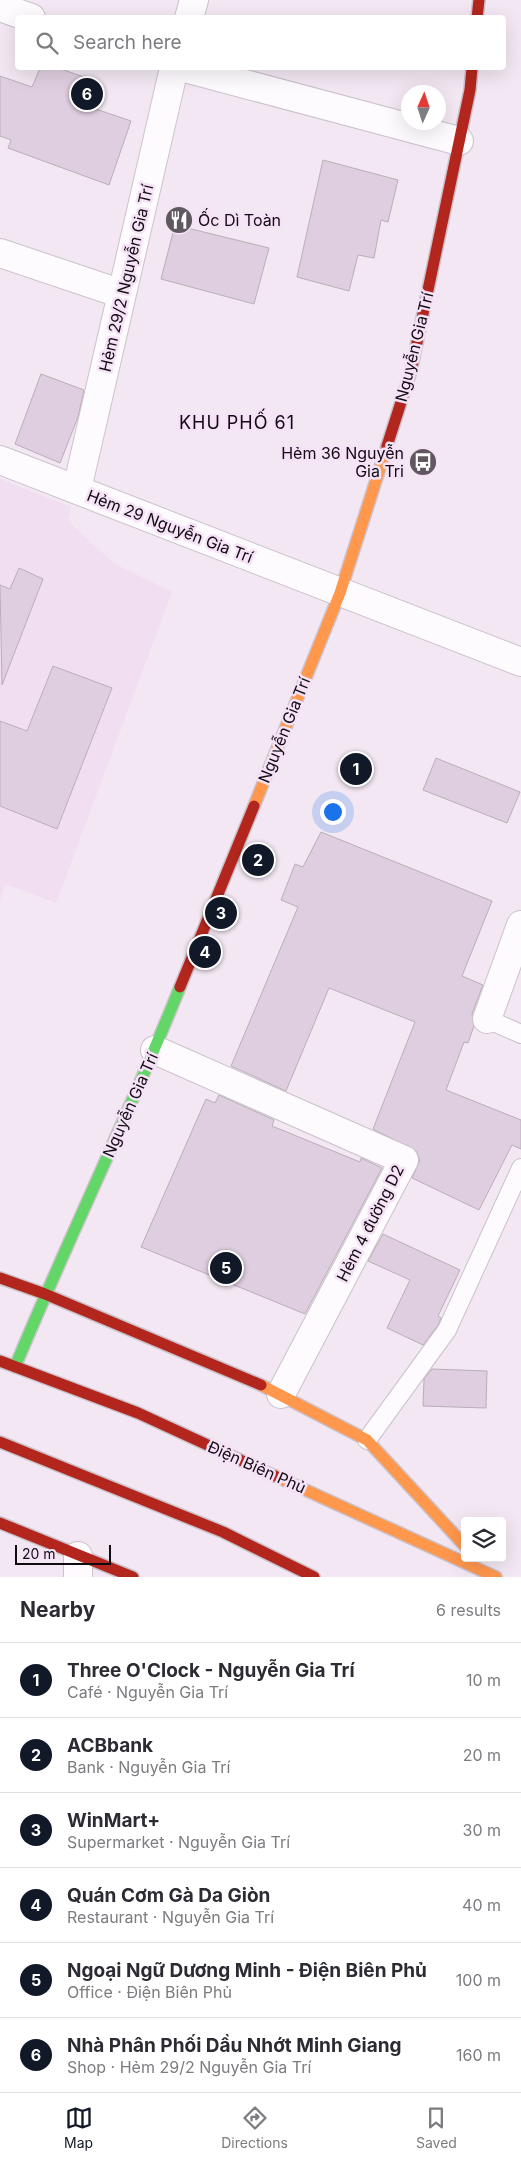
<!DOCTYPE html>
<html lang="en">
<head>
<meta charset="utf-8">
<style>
	:root { --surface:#fff; --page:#f2f2f3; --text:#2b2b33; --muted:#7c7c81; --line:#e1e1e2; --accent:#111827 }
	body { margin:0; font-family:Inter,sans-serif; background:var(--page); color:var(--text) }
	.controls { position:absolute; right:15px; bottom:15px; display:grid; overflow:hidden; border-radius:5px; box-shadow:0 5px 20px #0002 }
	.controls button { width:45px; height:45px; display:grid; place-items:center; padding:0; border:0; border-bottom:1px solid var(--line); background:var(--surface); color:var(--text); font:25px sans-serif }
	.compass { position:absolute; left:401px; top:85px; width:45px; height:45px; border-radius:50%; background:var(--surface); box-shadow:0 5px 20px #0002; rotate:3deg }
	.scale { position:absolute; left:15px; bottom:12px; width:96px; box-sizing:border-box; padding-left:5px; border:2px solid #110b11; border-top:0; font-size:14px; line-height:18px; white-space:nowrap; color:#110b11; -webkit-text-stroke:4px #f6e2f6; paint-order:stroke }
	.you { position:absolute; left:332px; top:811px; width:18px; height:18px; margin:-12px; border:4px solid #fff; border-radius:50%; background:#1a73e8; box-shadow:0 0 0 8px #1a73e833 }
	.badge { display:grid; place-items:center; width:32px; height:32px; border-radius:50%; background:var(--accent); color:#fff; font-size:16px; font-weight:700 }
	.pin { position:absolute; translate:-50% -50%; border:2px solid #fff; box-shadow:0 1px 5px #0006 }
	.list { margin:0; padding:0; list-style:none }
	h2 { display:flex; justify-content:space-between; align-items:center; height:65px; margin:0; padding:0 20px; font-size:21px }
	h2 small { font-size:16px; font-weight:400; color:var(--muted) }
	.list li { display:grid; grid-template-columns:32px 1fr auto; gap:15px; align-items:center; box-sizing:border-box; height:75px; padding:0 20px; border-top:1px solid var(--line) }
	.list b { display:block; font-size:19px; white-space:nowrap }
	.list p { margin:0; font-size:16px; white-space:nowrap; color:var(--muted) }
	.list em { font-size:16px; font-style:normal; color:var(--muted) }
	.icon { flex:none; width:28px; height:28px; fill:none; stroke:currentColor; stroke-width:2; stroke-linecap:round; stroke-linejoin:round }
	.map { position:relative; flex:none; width:521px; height:1577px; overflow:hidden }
	.search { position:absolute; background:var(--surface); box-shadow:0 5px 20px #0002; left:15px; right:15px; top:15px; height:55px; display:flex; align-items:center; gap:12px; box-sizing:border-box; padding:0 18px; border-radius:5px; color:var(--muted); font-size:19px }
	.sheet { height:515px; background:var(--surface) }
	nav { display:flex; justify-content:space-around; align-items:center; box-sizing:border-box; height:70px; border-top:1px solid var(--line); background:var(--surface); font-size:14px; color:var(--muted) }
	nav a { display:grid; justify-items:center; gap:2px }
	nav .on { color:var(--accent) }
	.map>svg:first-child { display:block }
	.built { fill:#f1def1 }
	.building { fill:#dfcedf; stroke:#b8afb8 }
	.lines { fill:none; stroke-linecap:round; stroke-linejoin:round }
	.lane-casing { stroke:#cbc2cb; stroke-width:20 }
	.street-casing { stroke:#cbc2cb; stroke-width:30 }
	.fast-casing { stroke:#cbc2cb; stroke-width:14 }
	.slow-casing { stroke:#cbc2cb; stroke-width:14 }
	.jam-casing { stroke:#cbc2cb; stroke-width:14 }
	.lane { stroke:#fdfbfd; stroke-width:18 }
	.street { stroke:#fdfbfd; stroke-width:28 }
	.fast { stroke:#63d668; stroke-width:11 }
	.slow { stroke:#ff974d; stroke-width:11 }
	.jam { stroke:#b3261e; stroke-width:11 }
	.labels { text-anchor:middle; stroke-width:5; stroke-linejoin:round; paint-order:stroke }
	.poi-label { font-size:16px; fill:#110b11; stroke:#f6e2f6; text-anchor:start }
	.street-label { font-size:16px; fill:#110b11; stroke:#f6e2f6 }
	.neighbourhood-label { font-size:18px; letter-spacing:1px; fill:#110b11; stroke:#f6e2f6 }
</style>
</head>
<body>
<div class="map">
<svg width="521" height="1577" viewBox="0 0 521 1577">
	<rect width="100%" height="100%" fill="#f2e7f2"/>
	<path class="built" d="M0,479l71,28 -3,14 45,42 59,29 -116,311 -51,-19 -5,16z"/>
	<path class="building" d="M40,68h18l26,9 -9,25 56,19 -22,64 -101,-37 3,-8 -11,-4v-60l32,11z
		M323,160l75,20 -10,42 -7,-2 -7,38 -16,-3 -9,36 -52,-14z
		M175,225l94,23 -15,56 -93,-25z
		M41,374l43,16 -6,27 -18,46 -45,-19z
		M19,568l24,11 -41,106 -2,-100 10,4z
		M53,666l59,22 -55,141 -57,-23v-85l27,10z
		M436,758l84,34 -13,31 -84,-33z
		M321,832l171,69 -30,75 21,9 -11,29 2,12 -6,17 -4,-1 -18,48 75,30v29l-9,-4 -33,65 -67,-32 8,-18 -4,-9 -43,-22 42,-107 -86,-34 -43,103 -55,-25 67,-159 -17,-7 14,-36 8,3z
		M219,1095l55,25 -2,6 88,36 1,-4 21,10 -77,146 -164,-67 65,-148 9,4z
		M383,1234l77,36 -22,46 3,2 -3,7 -15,20 -36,-17 23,-48 -42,-19z
		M432,1369l55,2 -1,37 -63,-2 1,-27z"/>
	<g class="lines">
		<defs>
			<path id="lane" d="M487,1019l34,15
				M367,1440l80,-110 74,-162"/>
			<path id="street" d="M0,7l31,11
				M189,18l5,-18
				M185,68l274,73
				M0,253l122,41
				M0,460l521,202
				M77,489l97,-421
				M487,1019l34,-94
				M155,1050l249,110 -123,234
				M78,1556v21"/>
			<path id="fast" d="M15,1367c53,-128 114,-252 165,-380"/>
			<path id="slow" d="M254,806l86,-213 47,-147
				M261,1385l106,55 98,106
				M275,1476l221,101"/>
			<path id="jam" d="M477,18l2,-18
				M387,446l24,-75 59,-281 2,-22
				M180,987l74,-181
				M0,1278l45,16 216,91
				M0,1361l138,52 137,63
				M0,1442l223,90 91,45
				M0,1523l133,54"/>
		</defs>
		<use href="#lane" class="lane-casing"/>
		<use href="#street" class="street-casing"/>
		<use href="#fast" class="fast-casing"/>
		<use href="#slow" class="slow-casing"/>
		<use href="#jam" class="jam-casing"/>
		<use href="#lane" class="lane"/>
		<use href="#street" class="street"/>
		<use href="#fast" class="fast"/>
		<use href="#slow" class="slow"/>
		<use href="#jam" class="jam"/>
	</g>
	<defs>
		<symbol id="restaurant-disc" viewBox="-11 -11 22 22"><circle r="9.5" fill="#605860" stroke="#f6e2f6"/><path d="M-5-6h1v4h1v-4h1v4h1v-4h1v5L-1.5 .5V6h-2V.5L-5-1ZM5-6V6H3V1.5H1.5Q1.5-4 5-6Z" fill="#fff"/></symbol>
		<symbol id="bus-disc" viewBox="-11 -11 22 22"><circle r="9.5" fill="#605860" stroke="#f6e2f6"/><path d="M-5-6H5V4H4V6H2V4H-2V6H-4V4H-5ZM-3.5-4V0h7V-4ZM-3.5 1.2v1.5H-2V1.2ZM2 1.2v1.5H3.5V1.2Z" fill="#fff"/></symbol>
	</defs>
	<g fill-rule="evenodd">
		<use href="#restaurant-disc" x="163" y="204" width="32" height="32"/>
		<use href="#bus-disc" x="407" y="446" width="32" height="32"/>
	</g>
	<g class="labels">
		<g class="poi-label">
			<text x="198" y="226">Ốc Dì Toàn</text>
			<text x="404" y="459" text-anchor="end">Hẻm 36 Nguyễn<tspan x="404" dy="18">Gia Tri</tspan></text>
		</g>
		<g class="street-label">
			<text transform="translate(126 278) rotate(-77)" y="6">Hẻm 29/2 Nguyễn Gia Trí</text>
			<text transform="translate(414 347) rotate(-76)" y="6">Nguyễn Gia Trí</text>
			<text transform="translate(170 526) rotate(21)" y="6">Hẻm 29 Nguyễn Gia Trí</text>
			<text transform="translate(284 730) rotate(-68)" y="6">Nguyễn Gia Trí</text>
			<text transform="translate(130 1105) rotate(-66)" y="6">Nguyễn Gia Trí</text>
			<text transform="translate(370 1223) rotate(-63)" y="6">Hẻm 4 đường D2</text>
			<text transform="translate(257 1467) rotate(24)" y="6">Điện Biên Phủ</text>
		</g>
		<g class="neighbourhood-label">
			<text x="237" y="429">KHU PHỐ 61</text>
		</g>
	</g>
</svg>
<div class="controls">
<button><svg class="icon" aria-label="layers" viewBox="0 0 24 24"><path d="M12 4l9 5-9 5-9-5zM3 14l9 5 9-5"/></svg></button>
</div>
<svg class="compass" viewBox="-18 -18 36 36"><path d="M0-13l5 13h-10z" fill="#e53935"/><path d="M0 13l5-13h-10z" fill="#7c7c81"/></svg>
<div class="scale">20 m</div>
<div class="you"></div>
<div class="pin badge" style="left:356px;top:769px">1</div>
<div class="pin badge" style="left:258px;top:860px">2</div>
<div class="pin badge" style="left:221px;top:913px">3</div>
<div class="pin badge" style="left:205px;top:952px">4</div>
<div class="pin badge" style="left:226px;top:1268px">5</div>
<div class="pin badge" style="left:87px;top:94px">6</div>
<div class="search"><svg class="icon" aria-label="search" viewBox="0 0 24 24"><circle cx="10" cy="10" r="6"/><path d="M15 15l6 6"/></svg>Search here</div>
</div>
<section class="sheet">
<h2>Nearby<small>6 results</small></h2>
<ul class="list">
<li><span class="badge">1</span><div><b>Three O'Clock - Nguyễn Gia Trí</b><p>Café · Nguyễn Gia Trí</p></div><em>10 m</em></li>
<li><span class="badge">2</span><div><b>ACBbank</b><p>Bank · Nguyễn Gia Trí</p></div><em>20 m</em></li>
<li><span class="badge">3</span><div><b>WinMart+</b><p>Supermarket · Nguyễn Gia Trí</p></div><em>30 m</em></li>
<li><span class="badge">4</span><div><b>Quán Cơm Gà Da Giòn</b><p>Restaurant · Nguyễn Gia Trí</p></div><em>40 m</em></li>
<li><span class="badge">5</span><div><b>Ngoại Ngữ Dương Minh - Điện Biên Phủ</b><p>Office · Điện Biên Phủ</p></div><em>100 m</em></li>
<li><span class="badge">6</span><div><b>Nhà Phân Phối Dầu Nhớt Minh Giang</b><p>Shop · Hẻm 29/2 Nguyễn Gia Trí</p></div><em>160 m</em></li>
</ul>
</section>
<nav>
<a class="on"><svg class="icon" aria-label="map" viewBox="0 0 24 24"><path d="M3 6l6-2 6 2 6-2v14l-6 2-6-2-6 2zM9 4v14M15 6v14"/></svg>Map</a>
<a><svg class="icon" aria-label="directions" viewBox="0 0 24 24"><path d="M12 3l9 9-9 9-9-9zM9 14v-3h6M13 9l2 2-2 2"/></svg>Directions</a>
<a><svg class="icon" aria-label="saved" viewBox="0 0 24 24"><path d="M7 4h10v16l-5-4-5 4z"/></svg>Saved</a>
</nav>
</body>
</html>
